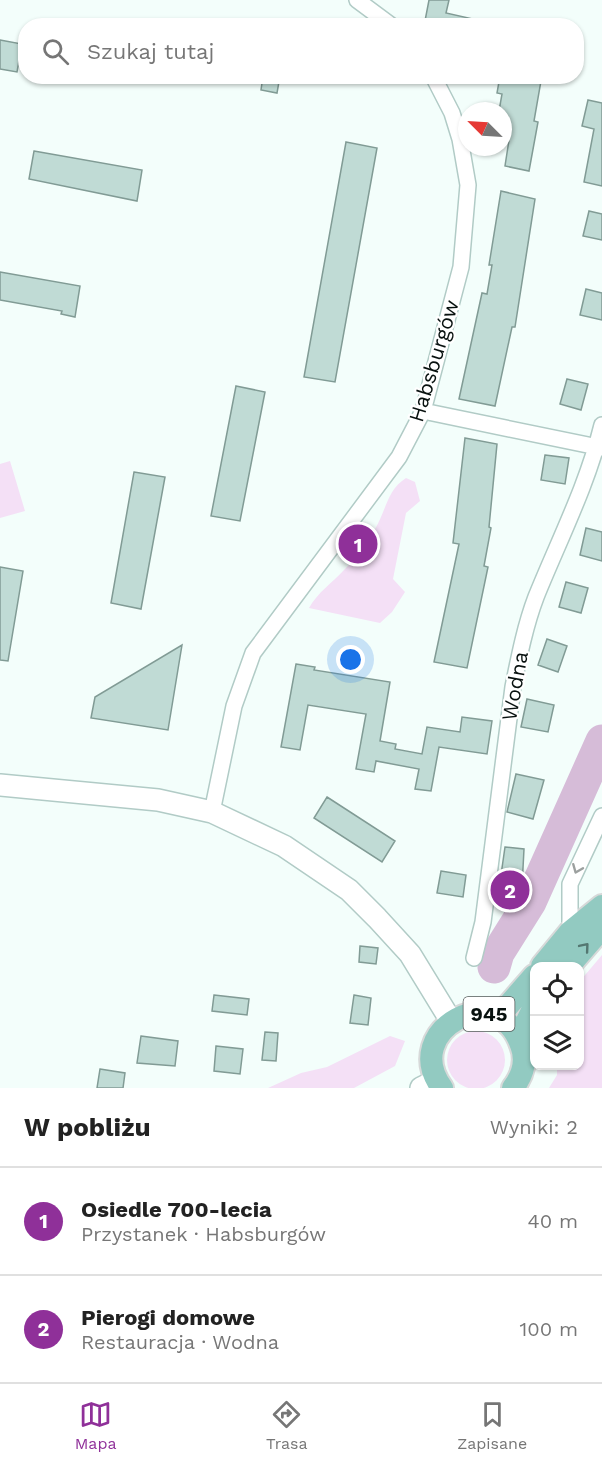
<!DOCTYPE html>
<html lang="pl">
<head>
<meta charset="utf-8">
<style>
	:root { --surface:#fff; --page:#f6f6f6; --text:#222; --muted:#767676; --line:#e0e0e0; --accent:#8f3099 }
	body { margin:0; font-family:"Work Sans",sans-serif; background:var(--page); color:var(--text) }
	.controls { position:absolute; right:18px; bottom:18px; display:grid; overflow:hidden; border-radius:12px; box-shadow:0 2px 4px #0004 }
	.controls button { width:54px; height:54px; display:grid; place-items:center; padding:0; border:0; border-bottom:2px solid var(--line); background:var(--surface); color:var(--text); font:30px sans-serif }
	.compass { position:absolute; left:458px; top:102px; width:54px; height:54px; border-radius:50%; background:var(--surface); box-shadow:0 2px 4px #0004; rotate:294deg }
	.you { position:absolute; left:351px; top:660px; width:21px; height:21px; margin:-15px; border:4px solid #fff; border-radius:50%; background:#1a73e8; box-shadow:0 0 0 9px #1a73e833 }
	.badge { display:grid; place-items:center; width:39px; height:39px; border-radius:50%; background:var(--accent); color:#fff; font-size:20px; font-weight:700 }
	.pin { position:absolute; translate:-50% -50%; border:3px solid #fff; box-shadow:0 2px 6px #0006 }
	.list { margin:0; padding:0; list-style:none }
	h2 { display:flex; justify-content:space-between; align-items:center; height:78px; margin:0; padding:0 24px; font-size:26px }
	h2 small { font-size:20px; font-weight:400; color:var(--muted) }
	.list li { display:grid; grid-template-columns:39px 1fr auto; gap:18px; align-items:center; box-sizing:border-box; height:108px; padding:0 24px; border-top:2px solid var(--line) }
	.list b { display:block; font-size:22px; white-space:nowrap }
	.list p { margin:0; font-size:20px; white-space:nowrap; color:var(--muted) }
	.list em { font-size:20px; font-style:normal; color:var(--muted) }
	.icon { flex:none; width:33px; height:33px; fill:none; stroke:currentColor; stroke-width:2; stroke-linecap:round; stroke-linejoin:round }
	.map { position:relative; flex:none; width:602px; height:1088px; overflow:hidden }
	.search { position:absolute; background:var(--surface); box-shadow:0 2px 4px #0004; left:18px; right:18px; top:18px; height:66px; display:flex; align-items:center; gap:15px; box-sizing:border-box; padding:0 21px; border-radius:24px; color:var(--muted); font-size:22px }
	.sheet { height:294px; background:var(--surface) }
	nav { display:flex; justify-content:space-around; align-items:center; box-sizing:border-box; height:84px; border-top:2px solid var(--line); background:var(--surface); font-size:16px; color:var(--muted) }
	nav a { display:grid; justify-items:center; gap:3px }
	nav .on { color:var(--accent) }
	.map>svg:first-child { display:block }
	.green { fill:#f4e0f6 }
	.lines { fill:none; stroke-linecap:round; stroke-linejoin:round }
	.river { stroke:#d6bcd8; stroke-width:33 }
	.building { fill:#c0dbd5; stroke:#819b95; stroke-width:1.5 }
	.street-casing { stroke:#b1cbc6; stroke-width:18 }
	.secondary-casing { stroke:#b1cbc6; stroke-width:24 }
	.primary-casing { stroke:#d7d9d9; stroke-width:26 }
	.street { stroke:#fff; stroke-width:15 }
	.secondary { stroke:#fff; stroke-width:21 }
	.primary { stroke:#92cac1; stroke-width:22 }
	.oneway { stroke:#9ca09f }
	.oneway2 { stroke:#547771 }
	.labels { text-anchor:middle; stroke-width:4.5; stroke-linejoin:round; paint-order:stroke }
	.shield { fill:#fff; stroke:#525857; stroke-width:1.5 }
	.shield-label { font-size:20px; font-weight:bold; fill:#08110f }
	.street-label { font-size:21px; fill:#08110f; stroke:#fff }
</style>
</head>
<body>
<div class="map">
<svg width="602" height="1088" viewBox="0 0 602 1088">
	<rect width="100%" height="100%" fill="#f3fefb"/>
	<path class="green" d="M10,461l15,50 -25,7v-54z
		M406,478l9,4 5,19 -14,12 -13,66 12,13 -13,20 -12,11 -71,-15c9,-16 23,-25 35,-38 12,-12 23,-26 31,-41 11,-18 12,-39 31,-51z
		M602,955v133h-53l8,-13v-9h23v-85z
		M447 1060a29 29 0 1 1 58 0a29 29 0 1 1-58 0Z
		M390,1036l15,5 -10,25 -41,22h-86l33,-15 26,-6z"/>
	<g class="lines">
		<path class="river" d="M494,967l4,-14 32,-51 72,-161"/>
	</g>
	<path class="building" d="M429,0h20l-3,13 27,6v7h-49z
		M0,40l22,4 -5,28 -17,-3z
		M263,76h17l-3,17 -16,-3z
		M500,76l41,5 -7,40 4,1 -9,49 -24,-5 4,-26 -6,-1v-28h-4l3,-17 -5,-1z
		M588,100l14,3v83l-18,-4 10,-53 -12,-3z
		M346,142l31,6 -42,234 -31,-5z
		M34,151l108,19 -5,31 -108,-22z
		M501,191l34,8 -20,128h-3l-17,79 -36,-7 23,-106 5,1 5,-29h-3z
		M589,211l13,3v26l-19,-4z
		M0,272l80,14 -5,31 -14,-3 1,-3 -62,-11z
		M586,289l16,4v27l-22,-5z
		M567,379l21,5 -7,26 -21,-6z
		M236,386l29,6 -25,129 -29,-5z
		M465,438l32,6 -8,83 2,1 -7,38 4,1 -21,101 -33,-6 25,-118 -6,-1z
		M545,455l24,3 -4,26 -24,-4z
		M134,472l31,5 -24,132 -30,-6z
		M586,528l16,4v29l-22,-6z
		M0,567l23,4 -15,90 -8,-1z
		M566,582l22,6 -7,25 -22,-6z
		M547,639l20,7 -9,26 -20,-7z
		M182,645l-14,85 -77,-12 4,-21z
		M296,664l19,3 -1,3 76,12 -10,59 16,3 -1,5 27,5 5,-27 33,5 2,-15 30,4 -5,33 -48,-7 -8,44 -16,-2 4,-20 -43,-8 -2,11 -18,-3 10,-55 -58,-9 -8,45 -19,-3z
		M527,699l27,6 -6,27 -27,-5z
		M516,774l28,6 -11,39 -26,-7z
		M327,797l68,44 -13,21 -68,-44z
		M505,847l19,2 -2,38h-4l-4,11 -16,-2z
		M441,871l25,4 -3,22 -26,-4z
		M360,946l18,2 -2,16 -17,-2z
		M214,995l35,4 -2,16 -35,-4z
		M354,995l17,3 -3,27 -18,-2z
		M265,1032l13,1 -2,28 -14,-1z
		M141,1036l37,5 -3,25 -38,-3z
		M216,1046l27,3 -3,25 -26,-3z
		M100,1069l25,4 -2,15h-26z"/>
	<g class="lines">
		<defs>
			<path id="street" d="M357,0l35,26
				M423,411l179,37
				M212,812l22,-106 19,-53 146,-196 24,-46 38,-144 7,-82 -8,-46 -8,-26 -19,-37
				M570,932v-48l32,-68
				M474,958l9,-36 30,-235c6,-30 12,-61 23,-90 23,-57 51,-111 66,-172"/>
			<path id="secondary" d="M0,785l158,15 54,12 72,34 65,44 28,28 33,36 41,67
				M421,1088l16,-8"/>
			<path id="primary" d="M542,966l28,-34 32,-26
				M569,966l33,-38
				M492,1015l15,-8 27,-31
				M519,1037l15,-30
				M442,1088c-43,-58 56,-111 79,-43 6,15 2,30 -8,43"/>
		</defs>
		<use href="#street" class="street-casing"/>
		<use href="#secondary" class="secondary-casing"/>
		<use href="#primary" class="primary-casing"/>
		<use href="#street" class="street"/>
		<use href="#secondary" class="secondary"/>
		<use href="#primary" class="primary"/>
	</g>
	<defs><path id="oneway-chevron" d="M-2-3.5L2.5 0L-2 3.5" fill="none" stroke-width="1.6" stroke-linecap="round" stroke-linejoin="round" transform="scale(1.5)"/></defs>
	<use class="oneway" href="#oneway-chevron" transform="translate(577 869) rotate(112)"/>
	<use class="oneway2" href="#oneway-chevron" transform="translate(585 947) rotate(-50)"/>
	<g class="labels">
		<rect class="shield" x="463.5" y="997" width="51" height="34" rx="4.5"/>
		<g class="shield-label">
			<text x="489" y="1021">945</text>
		</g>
		<g class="street-label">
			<text transform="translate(434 361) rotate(-73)" y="7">Habsburgów</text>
			<text transform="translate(515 686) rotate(-80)" y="7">Wodna</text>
		</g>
	</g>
</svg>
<div class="controls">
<button><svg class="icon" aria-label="locate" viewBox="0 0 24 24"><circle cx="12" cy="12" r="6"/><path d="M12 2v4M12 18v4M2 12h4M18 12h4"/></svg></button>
<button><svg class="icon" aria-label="layers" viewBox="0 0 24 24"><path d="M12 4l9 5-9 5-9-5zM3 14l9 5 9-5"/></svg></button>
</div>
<svg class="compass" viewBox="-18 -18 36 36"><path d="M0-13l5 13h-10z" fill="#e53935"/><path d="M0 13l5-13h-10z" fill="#767676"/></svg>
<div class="you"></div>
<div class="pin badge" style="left:358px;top:544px">1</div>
<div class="pin badge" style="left:510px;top:890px">2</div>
<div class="search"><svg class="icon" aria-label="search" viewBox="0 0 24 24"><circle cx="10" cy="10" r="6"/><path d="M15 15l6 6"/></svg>Szukaj tutaj</div>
</div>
<section class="sheet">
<h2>W pobliżu<small>Wyniki: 2</small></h2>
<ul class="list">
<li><span class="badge">1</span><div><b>Osiedle 700-lecia</b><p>Przystanek · Habsburgów</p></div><em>40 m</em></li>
<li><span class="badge">2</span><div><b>Pierogi domowe</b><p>Restauracja · Wodna</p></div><em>100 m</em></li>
</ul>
</section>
<nav>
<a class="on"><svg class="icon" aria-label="map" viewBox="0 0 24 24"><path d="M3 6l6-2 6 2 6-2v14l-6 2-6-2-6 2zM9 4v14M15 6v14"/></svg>Mapa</a>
<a><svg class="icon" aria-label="directions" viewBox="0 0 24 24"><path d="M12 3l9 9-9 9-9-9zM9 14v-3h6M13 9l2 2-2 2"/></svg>Trasa</a>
<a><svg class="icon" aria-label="saved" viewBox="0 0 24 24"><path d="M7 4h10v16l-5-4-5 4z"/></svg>Zapisane</a>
</nav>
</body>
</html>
